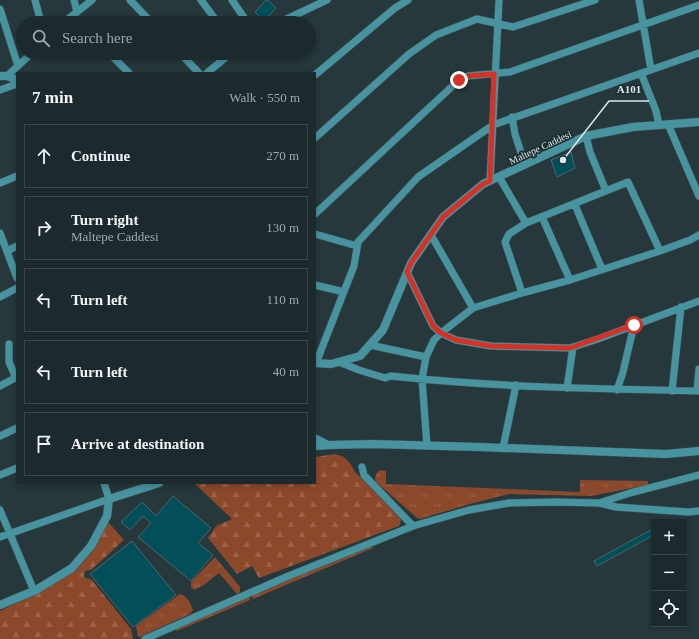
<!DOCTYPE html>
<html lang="en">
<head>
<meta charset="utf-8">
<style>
	:root { --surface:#1c2a2d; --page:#293639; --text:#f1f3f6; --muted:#a0a7aa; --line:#3a4649 }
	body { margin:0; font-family:"Times New Roman",serif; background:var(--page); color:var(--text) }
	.controls { position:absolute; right:12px; bottom:12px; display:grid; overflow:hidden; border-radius:0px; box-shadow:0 2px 6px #0003 }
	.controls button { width:36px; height:36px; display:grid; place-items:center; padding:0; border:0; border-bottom:1px solid var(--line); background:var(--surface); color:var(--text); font:20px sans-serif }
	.stop { position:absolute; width:12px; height:12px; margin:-9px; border:3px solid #d93025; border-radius:50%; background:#fff }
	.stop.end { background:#d93025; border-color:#fff; box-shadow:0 1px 4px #0008 }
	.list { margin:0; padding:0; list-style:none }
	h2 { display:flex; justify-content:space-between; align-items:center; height:52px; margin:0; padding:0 16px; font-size:17px }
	h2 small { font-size:13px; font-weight:400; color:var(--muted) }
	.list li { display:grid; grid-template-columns:26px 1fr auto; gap:12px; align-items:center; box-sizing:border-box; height:64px; margin:0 8px 8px; padding:0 8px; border:1px solid var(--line); border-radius:0px }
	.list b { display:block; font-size:15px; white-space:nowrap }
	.list p { margin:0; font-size:13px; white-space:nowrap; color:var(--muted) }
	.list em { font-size:13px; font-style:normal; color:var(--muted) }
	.icon { flex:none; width:22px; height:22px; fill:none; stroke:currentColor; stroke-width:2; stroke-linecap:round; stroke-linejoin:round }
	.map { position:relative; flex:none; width:699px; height:639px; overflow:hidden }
	.search { position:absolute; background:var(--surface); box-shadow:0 2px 6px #0003; left:16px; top:16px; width:300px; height:44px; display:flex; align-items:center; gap:10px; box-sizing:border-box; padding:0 14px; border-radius:22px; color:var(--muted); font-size:15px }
	.panel { position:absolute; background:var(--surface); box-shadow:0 2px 6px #0003; left:16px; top:72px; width:300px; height:412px; border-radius:0px }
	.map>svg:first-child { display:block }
	.grass { fill:url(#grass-tufts) }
	.forest { fill:url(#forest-firs) }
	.building { fill:#024f59; stroke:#516468 }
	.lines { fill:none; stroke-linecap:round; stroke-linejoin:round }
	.minor-casing { stroke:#435458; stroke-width:8 }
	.tertiary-casing { stroke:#435458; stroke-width:9 }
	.minor { stroke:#4793a0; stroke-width:7 }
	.tertiary { stroke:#4793a0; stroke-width:8 }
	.route { stroke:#d93025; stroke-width:5 }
	.labels { text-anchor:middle; stroke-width:3.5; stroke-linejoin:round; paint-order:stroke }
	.street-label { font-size:10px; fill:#dde8ea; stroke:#1c2e31 }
	.leader { fill:none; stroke:#dde8ea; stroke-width:1.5 }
	.callout-dot { fill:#dde8ea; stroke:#1c2e31; stroke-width:1.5 }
	.callout-label { font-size:11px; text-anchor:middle; font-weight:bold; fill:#dde8ea; stroke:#1c2e31; stroke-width:3.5; stroke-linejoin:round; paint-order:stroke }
</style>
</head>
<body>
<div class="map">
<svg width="699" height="639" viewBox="0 0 699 639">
	<defs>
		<pattern id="grass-tufts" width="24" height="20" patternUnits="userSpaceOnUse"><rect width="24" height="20" fill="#8b482a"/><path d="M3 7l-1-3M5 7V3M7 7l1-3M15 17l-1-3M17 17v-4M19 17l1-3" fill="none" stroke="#9b6249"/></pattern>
		<pattern id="forest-firs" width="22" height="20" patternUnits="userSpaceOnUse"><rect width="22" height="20" fill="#8b482a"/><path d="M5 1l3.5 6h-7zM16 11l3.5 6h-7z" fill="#9b6249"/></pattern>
	</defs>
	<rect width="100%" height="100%" fill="#26383c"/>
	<path class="grass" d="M382,470l4,1v13l194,8v-12l68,1v4l-57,11 -82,-2 -39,10 -50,15 -3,-1 -41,-36 -1,-4 2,-6z
		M371,545l2,3 -120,51 -2,-4z
		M215,557l25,30v5l-3,2 -18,-21 -15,12 -10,5 -3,-3v-5z
		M180,594c8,3 10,8 13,16l-3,4 -51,23 -1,-1 -2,-9 1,-2z
		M249,596l1,4 -73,31 -3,-3z"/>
	<path class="forest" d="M335,454l9,3 6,6 5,9 40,38 6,10 -2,6 -140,52 -7,-12 -15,8 -29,-36 8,-12 16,-7 -38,-36h121v-26z
		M108,522l16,18 -33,30 -6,1 -1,6 8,3 39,49 2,10h-133v-28c51,-25 83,-34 108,-89z"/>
	<path class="building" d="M266,0h2l8,8 -12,13 -9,-9z
		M571,152l4,16 -18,9 -6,-17z
		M173,496l38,32 -13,15 15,12 -22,26 -53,-44 13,-14 -8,-7 -13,14 -9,-8 21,-20 14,14z
		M654,528v7l-57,31 -3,-5z
		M132,541l44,54 -43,32 -43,-53z"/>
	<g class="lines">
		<defs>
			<path id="minor" d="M35,0l6,23
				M74,0l3,12
				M130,0l22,23
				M201,0l17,23
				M232,0l13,19 6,4
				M639,0l12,70
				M0,9l18,57
				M73,15l7,8
				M63,23l29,-23
				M278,23l49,-23
				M109,53l20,20
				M180,53l19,20
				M207,73l24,-20
				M641,73l15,38 3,14
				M315,75l80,-67 13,-8
				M7,76l25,-23
				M0,90l17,-6
				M512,117l3,17 10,31
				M668,124l31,72
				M586,136l4,16 16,39
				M315,138l94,-84 27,-19 41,-16 36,8 82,-27
				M499,177l27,46
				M490,181l9,-181
				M0,183l17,-7
				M575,205l27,64
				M315,214l144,-134 9,-4 42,-4 189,-67
				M542,217l28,63
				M0,233l17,45
				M315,234l42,12
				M431,235l42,73
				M7,251l10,-5
				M407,272l26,54 8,7 15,7 35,6 79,2 28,-9 101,-38
				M315,285l29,7
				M522,293l-17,-51 4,-8 17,-11 102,-41 32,69
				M0,297l17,-9
				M9,344v18l7,16
				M370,345l56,12
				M339,362l20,8 26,8 6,-2c102,11 205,13 308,15
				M316,363l38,-97 4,-24 60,-65 75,-52 206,-72
				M0,386l17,-9
				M567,388l6,-41
				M617,390l6,-18 11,-47
				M672,391l9,-84
				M697,391l2,-22
				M0,436l17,-8
				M315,438l14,7
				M427,446l-5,-67 4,-22 8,-17 7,-7 32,-25 49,-15 48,-13 90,-29 30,-11 9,-5
				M503,448l13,-63
				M362,467l2,8 49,51
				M0,475l17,-7
				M599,503l31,-10 69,-18
				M0,510l34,81
				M0,537l109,-38 -5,-16
				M145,639l141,-62 127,-51 56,-16 40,-7 46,-1 44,1 17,4 72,5 11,-1"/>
			<path id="tertiary" d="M0,76h7l10,4
				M315,363l16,1 29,-8 23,-26 28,-67 32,-46 40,-33 103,-48 47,-9 66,-5
				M315,446l14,-1 44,-1 106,3 187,7 33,-3
				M0,605l36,-15 36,-22 19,-22 16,-30 2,-17 50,-16"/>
		</defs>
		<use href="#minor" class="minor-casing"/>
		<use href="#tertiary" class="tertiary-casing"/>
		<use href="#minor" class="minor"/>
		<use href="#tertiary" class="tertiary"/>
	</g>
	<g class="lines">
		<path class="route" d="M459,80l9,-4 26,-2 -4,107 -7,3 -40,33 -32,46 -4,9 26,54 8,7 15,7 35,6 79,2 64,-23"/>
	</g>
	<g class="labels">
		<g class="street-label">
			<text transform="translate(540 147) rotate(-25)" y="4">Maltepe Caddesi</text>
		</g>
	</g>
	<path class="leader" d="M563 160L609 101H649"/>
	<circle class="callout-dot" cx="563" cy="160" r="4"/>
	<g class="callout-label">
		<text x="629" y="93">A101</text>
	</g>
</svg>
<div class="controls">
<button>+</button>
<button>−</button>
<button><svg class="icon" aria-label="locate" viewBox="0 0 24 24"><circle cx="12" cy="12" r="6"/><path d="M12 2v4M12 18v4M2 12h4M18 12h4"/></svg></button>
</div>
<div class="stop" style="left:634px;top:325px"></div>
<div class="stop end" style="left:459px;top:80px"></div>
<div class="search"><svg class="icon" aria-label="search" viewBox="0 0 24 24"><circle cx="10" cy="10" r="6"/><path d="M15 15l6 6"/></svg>Search here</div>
<section class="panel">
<h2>7 min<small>Walk · 550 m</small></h2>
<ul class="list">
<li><svg class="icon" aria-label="ahead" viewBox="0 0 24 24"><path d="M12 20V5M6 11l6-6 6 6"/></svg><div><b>Continue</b></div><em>270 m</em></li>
<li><svg class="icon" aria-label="right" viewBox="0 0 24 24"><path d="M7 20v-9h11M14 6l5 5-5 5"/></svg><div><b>Turn right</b><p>Maltepe Caddesi</p></div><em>130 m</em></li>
<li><svg class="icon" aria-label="left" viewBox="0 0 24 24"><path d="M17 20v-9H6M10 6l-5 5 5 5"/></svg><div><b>Turn left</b></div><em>110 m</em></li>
<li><svg class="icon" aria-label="left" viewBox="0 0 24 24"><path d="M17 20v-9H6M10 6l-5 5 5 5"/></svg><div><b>Turn left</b></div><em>40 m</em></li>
<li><svg class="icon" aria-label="arrive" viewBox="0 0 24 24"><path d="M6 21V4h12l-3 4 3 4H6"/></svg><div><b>Arrive at destination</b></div></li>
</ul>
</section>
</div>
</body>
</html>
